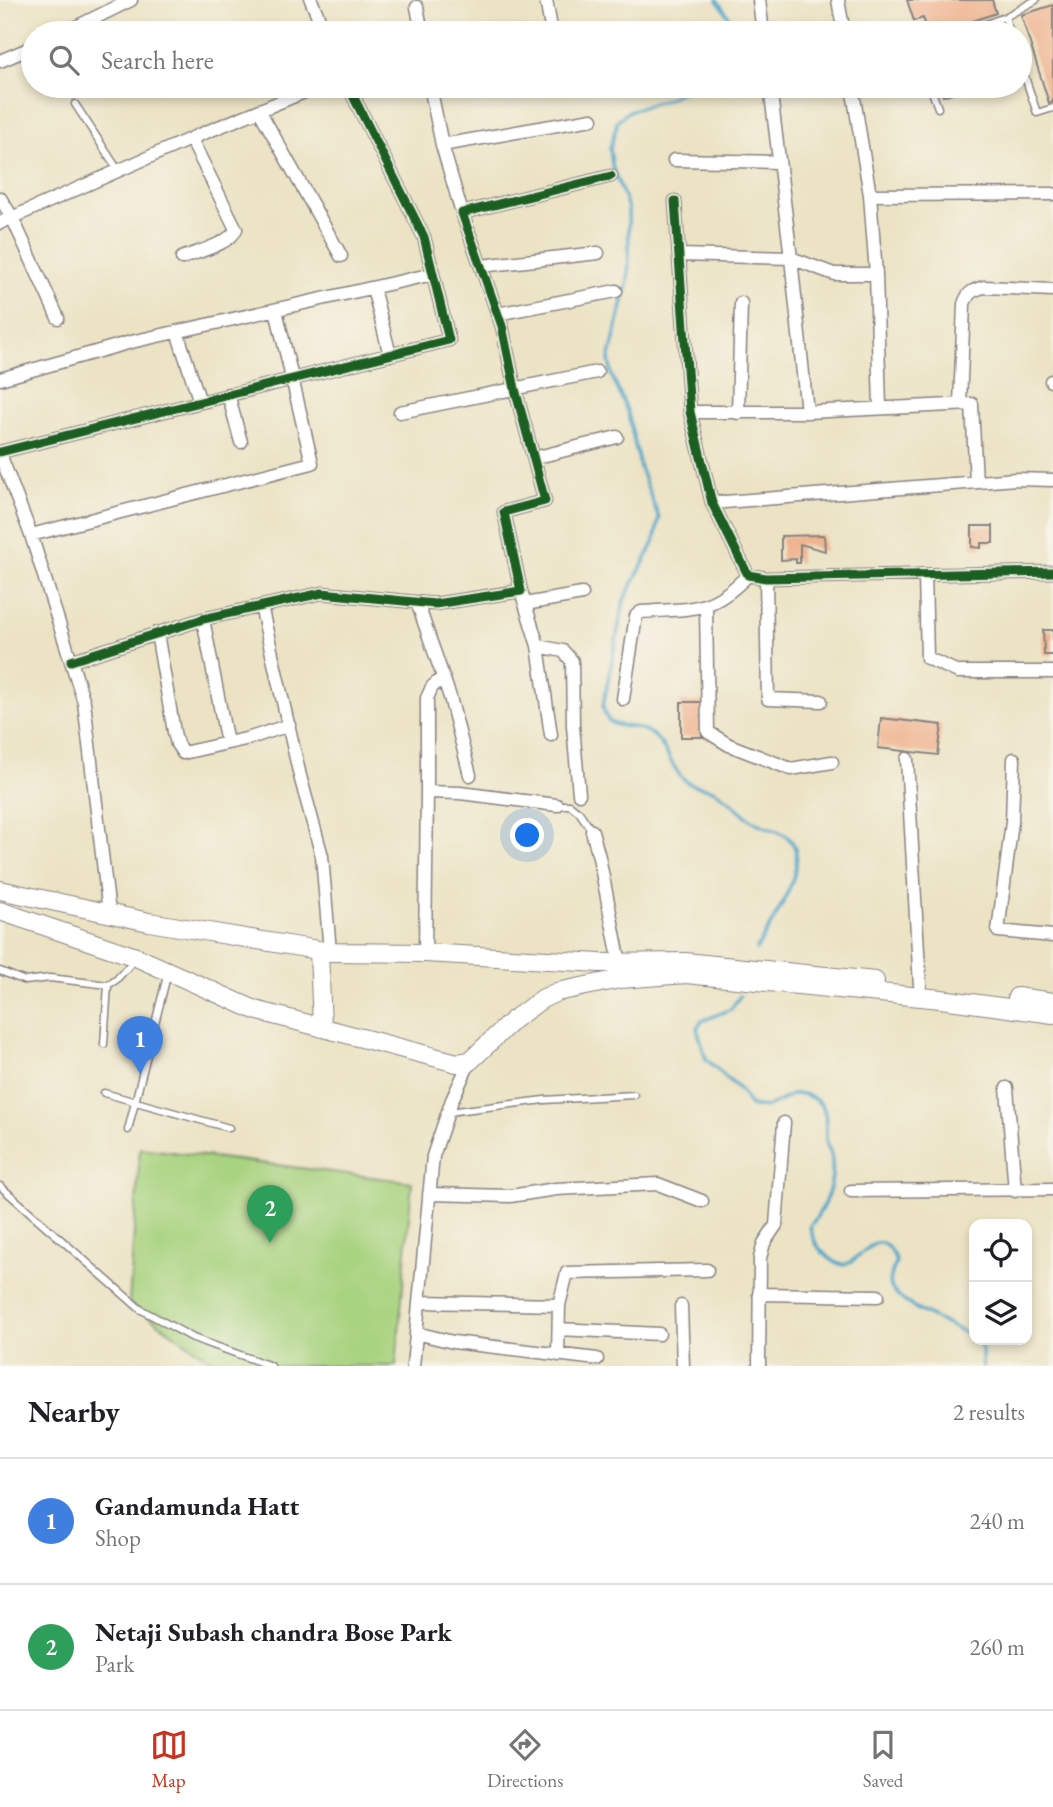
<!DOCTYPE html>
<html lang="en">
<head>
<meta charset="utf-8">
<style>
	:root { --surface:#fff; --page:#f6f6f6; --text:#202124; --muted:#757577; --line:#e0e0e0; --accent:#c8321e }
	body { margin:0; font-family:"EB Garamond",serif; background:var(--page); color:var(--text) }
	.controls { position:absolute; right:21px; bottom:21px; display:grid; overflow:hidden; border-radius:14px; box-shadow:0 4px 10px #0003 }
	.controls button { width:63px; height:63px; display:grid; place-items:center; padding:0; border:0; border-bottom:2px solid var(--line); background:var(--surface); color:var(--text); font:35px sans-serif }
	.you { position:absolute; left:528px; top:836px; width:24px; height:24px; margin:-18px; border:5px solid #fff; border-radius:50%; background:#1a73e8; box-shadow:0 0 0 10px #1a73e833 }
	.badge { display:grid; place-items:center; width:46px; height:46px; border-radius:50%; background:var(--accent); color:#fff; font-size:23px; font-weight:700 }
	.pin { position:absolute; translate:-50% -58px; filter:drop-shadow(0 2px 4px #0008) }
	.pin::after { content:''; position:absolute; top:37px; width:24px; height:21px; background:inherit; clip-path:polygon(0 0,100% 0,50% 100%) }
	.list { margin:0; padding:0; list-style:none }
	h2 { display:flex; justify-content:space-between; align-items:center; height:91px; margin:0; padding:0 28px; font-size:30px }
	h2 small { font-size:23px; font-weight:400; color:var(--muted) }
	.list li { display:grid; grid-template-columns:46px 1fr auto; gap:21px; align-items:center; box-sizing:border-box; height:126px; padding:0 28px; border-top:2px solid var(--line) }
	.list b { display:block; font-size:26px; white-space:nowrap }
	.list p { margin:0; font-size:23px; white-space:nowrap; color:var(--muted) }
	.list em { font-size:23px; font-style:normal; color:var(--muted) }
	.icon { flex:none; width:38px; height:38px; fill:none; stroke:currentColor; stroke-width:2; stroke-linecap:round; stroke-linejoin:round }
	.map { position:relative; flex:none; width:1053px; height:1366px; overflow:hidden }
	.search { position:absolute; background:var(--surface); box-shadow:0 4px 10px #0003; left:21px; right:21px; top:21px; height:77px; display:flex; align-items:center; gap:18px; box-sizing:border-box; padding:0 24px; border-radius:38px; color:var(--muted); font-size:26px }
	.sheet { height:343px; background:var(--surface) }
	nav { display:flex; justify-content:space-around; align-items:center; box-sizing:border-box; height:98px; border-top:2px solid var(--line); background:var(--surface); font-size:19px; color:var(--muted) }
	nav a { display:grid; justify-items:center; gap:4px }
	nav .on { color:var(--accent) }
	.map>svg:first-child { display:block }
	.green { fill:#a8d37f; stroke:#657a5d; stroke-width:2 }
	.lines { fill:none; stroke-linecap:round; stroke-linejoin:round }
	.stream { stroke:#4ba5c9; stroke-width:3.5 }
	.building { fill:#efb48f }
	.service-casing { stroke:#878280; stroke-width:9 }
	.minor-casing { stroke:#878280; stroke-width:15 }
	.secondary-casing { stroke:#878280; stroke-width:20 }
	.service { stroke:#fff; stroke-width:6 }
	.minor { stroke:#fff; stroke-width:12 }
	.secondary { stroke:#fff; stroke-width:18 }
	.cycleway-casing { stroke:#f7f3e8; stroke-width:13 }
	.cycleway { stroke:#1b5e20; stroke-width:9 }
</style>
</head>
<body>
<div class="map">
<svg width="1053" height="1366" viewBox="0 0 1053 1366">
	<rect width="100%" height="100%" fill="#f7f3e8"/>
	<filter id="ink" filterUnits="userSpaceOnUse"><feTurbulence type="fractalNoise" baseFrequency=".0143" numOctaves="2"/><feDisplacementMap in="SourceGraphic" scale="14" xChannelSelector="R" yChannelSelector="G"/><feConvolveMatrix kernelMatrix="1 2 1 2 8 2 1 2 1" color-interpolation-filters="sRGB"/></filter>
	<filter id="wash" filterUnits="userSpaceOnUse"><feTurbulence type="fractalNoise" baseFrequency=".00686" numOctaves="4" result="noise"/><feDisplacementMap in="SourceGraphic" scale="28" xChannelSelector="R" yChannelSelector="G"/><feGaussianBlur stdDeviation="1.57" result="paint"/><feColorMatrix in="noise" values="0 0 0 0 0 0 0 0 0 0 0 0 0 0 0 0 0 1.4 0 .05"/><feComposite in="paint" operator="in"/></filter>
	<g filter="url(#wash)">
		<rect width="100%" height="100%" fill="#ece3c4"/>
		<path class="green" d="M140,1148l272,34 -16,184h-176l-91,-63z"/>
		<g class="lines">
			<path class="stream" d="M717,0l23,33
				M692,86l-25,13 -38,12 -11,9 -8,28 2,17 16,43 1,43 -1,29 -19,80 3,16 16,37 12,55 19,50 -5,25 -30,57 -21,106c4,29 25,14 45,26 19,10 22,38 39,50 9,6 22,5 30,10 14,8 24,22 38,30 12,7 29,8 37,20 18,26 -23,84 -36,108
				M740,996l-9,13 -29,12 -5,7 9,31 35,32 9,15c29,7 34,-18 56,-11 25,9 19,25 20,45 0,5 4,10 5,15 5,25 -5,52 -21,71 2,18 17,35 34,39 22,-7 34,-44 52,-4 -2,8 -9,20 -4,28 9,17 64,39 82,48
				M976,1340l6,8v18"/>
		</g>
		<g id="blocks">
			<path class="building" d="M907,0h85l4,13 -58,20h-9l-6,-15 -9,3z
				M1053,5v97l-4,1 -28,-88z
				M1001,26l3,7h-24z
				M939,86h34l-30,10z
				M972,526h21v17h-12v5l-9,-1z
				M824,535l1,16 -25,-7v19h-4v-4l-15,1v-24z
				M1043,630h10v25h-9z
				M681,702h21v35h-21z
				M881,718l61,7 -4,30 -60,-7z"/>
		</g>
	</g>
	<g filter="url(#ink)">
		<use href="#blocks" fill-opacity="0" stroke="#878280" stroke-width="2"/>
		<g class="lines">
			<defs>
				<path id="service" d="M1005,17l5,16
					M911,29l2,4
					M961,33l44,-16 31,-17
					M1020,62l17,51 16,-5
					M930,86l8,22
					M75,104l43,66
					M558,805h12l9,7 13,19
					M0,971l25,10 25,-3 58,7 8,-5 19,-21
					M104,1044l4,-59
					M104,1093l125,35
					M448,1112l96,-12 90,-5
					M128,1130l40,-158
					M0,1186l140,123 53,29 78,28"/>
				<path id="minor" d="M311,0l14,33
					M546,0l6,33
					M759,0l4,33
					M838,0l6,33
					M417,7l5,26
					M64,33l67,-33
					M0,61l33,-14
					M430,86l12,59 20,68
					M852,86l18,109 183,-1
					M259,110l82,146
					M442,145l150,-26
					M674,160l105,2
					M870,195l6,79
					M0,198l12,19 46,101
					M675,201l15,211 22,91 36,72 18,3 287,-6
					M0,223l199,-88 120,-49
					M679,255l112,3 43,16h42l4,133
					M182,258c14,-6 49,-14 54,-29l-45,-90
					M481,266l117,-13
					M373,288l17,67
					M497,314l119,-23
					M177,332l23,70
					M0,379l131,-37 302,-68
					M1051,381h2
					M228,394l13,48
					M960,404l4,-100c4,-12 9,-14 20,-17l69,3
					M400,412l197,-40
					M690,412h117l-16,-154 -21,-172
					M807,412l165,-8 4,78
					M738,413l3,-110
					M0,452l449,-112 -25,-103 -76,-151
					M0,454l31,81 53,167 25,211
					M534,458l83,-21
					M712,503l304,-24 37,1
					M31,535l281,-72 -36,-153
					M925,575l2,83 31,14h95
					M766,578l2,121 53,2
					M521,591l17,55 13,89
					M417,602l33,95 20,78
					M525,604l57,-10
					M261,606l39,170 22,80 8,96
					M706,607l2,125 21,13 62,24 41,-7
					M203,619l24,124
					M157,633l17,99 3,12 6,9 67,-15 39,-13
					M538,646l25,5 9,10 1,65 6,68
					M71,661l132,-42 119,-26 113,11 86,-13 -17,-79 41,-11 -30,-112 -13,-63 -40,-113 149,-37
					M623,699l13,-83 5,-4c51,-4 69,2 107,-37
					M907,759l13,227
					M1014,759l-2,63 -14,109 55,5
					M427,792v-94l5,-11 11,-10
					M592,831l7,26 21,106
					M425,953l2,-161 33,1 97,12
					M1007,1088l8,103
					M851,1191l202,-2
					M429,1194l81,2 46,-7 102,-5 44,17
					M759,1294l119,2
					M419,1302l140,3 8,-32 140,-3
					M681,1306l2,60
					M559,1329l100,5
					M416,1333l37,9 144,17
					M558,1355l1,-50
					M413,1366l20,-210 19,-56 18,-39
					M759,1366l1,-108 4,-15 12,-18 8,-102"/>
				<path id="secondary" d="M0,890l149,32 181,30 95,1 175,10 85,-1 190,19
					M0,911l136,46 119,53 202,53 13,-2 43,-41 29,-21 15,-7 63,-13 66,-5 255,25 112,15
					M319,951l3,77
					M1017,997l36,5"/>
			</defs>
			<use href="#service" class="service-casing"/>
			<use href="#minor" class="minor-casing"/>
			<use href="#secondary" class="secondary-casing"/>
			<use href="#service" class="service"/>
			<use href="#minor" class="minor"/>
			<use href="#secondary" class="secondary"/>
			<defs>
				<path id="cycleway" d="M675,201l15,211 22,91 36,72 18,3 287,-6
					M0,452l449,-112 -25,-103 -76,-151
					M71,661l132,-42 119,-26 113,11 86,-13 -17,-79 41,-11 -30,-112 -13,-63 -40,-113 149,-37"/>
			</defs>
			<use href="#cycleway" class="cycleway-casing"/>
			<use href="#cycleway" class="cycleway"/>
		</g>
	</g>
</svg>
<div class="controls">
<button><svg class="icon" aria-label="locate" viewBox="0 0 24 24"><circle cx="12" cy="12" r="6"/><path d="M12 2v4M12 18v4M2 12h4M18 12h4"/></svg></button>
<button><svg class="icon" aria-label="layers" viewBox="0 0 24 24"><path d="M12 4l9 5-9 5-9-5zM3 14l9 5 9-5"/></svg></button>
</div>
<div class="you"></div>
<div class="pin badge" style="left:140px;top:1074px;background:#3f7fe0">1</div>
<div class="pin badge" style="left:270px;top:1243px;background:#2e9e5b">2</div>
<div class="search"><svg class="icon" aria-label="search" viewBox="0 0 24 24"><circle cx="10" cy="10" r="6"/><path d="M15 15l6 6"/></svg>Search here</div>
</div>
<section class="sheet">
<h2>Nearby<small>2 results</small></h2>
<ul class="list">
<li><span class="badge" style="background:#3f7fe0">1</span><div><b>Gandamunda Hatt</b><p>Shop</p></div><em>240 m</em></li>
<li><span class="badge" style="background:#2e9e5b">2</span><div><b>Netaji Subash chandra Bose Park</b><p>Park</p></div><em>260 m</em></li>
</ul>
</section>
<nav>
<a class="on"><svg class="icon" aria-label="map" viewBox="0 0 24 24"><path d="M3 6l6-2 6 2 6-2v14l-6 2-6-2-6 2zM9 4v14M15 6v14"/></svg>Map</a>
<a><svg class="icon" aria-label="directions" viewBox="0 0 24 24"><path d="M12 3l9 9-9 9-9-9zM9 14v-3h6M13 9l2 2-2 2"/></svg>Directions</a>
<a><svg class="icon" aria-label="saved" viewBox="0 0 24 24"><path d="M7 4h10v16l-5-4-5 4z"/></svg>Saved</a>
</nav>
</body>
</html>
